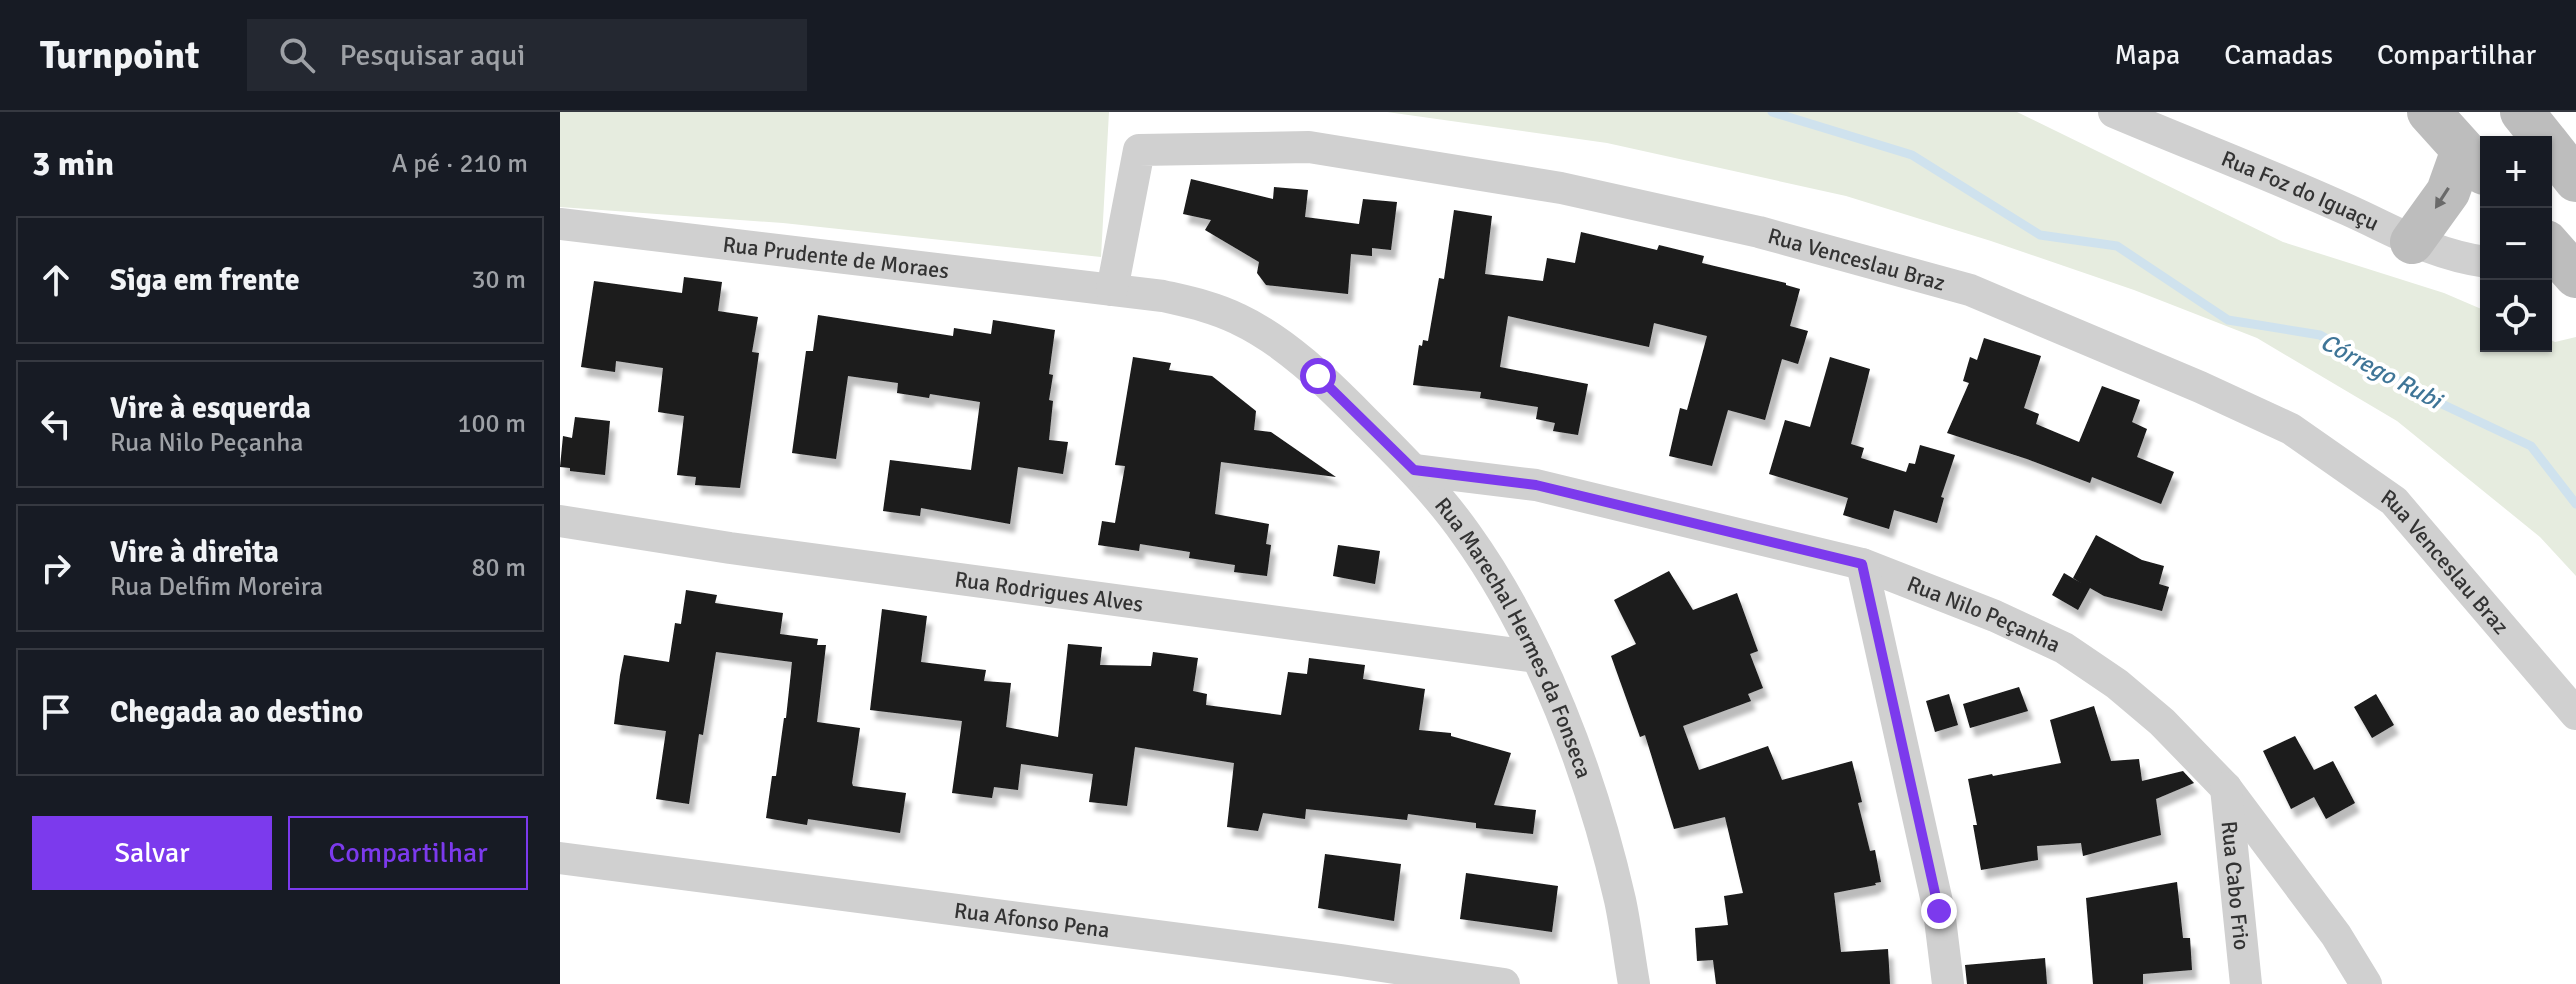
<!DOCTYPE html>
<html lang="pt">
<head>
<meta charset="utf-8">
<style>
	:root { --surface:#171b24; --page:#242831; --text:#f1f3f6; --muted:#9ea1a6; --line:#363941; --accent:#7c3aed }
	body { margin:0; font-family:Signika,sans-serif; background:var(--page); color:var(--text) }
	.controls { position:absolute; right:24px; top:24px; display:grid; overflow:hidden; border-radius:0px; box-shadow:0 2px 6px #0004 }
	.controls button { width:72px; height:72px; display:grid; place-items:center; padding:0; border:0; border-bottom:2px solid var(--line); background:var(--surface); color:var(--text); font:40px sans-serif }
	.stop { position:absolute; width:24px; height:24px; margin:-18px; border:6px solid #7c3aed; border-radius:50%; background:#fff }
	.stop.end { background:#7c3aed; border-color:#fff; box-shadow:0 2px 8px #0008 }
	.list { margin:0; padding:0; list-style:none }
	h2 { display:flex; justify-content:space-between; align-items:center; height:104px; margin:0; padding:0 32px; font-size:34px }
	h2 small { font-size:26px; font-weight:400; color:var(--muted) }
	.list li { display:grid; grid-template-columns:52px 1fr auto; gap:24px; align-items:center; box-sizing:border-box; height:128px; margin:0 16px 16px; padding:0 16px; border:2px solid var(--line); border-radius:0px }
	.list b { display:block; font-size:30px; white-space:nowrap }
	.list p { margin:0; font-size:26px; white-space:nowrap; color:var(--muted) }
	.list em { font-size:26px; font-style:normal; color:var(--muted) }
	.actions { display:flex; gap:16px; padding:24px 32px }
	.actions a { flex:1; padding:18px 0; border:2px solid var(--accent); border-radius:0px; text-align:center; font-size:28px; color:var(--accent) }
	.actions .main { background:var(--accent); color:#fff }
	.icon { flex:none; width:44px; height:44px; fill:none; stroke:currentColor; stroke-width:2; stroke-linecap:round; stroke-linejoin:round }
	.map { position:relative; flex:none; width:2016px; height:872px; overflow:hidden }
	header { display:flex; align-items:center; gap:48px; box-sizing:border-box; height:112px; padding:0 40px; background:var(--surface); border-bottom:2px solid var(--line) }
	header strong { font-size:38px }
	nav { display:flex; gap:44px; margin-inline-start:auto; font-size:28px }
	.search { width:560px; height:72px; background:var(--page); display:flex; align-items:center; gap:20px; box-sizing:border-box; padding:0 28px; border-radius:0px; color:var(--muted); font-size:30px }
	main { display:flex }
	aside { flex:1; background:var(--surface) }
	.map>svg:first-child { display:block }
	.green { fill:#e6ecdf }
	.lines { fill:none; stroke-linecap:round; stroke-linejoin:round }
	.stream { stroke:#cfe2ee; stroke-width:9 }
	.building { fill:#1a1a1a; filter:url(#shadow) }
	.minor { stroke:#d0d0d0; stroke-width:32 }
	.secondary { stroke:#bdbdbd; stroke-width:44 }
	.oneway { fill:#6a6a6a }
	.route { stroke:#7c3aed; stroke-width:10 }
	.labels { text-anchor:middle; stroke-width:8; stroke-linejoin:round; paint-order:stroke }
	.street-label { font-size:22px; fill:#333; stroke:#fff }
	.water-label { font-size:24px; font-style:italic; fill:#3f7597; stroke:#fff }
</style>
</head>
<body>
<header>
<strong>Turnpoint</strong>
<div class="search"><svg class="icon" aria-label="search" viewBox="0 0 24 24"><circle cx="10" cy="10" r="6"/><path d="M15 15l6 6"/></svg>Pesquisar aqui</div>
<nav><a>Mapa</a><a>Camadas</a><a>Compartilhar</a></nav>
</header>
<main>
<aside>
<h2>3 min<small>A pé · 210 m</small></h2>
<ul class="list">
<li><svg class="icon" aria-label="ahead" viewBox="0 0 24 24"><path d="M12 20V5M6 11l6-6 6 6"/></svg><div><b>Siga em frente</b></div><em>30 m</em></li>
<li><svg class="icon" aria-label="left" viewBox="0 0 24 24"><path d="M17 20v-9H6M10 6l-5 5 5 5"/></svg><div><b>Vire à esquerda</b><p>Rua Nilo Peçanha</p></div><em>100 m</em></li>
<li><svg class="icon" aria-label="right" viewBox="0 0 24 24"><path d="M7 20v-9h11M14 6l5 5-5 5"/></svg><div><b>Vire à direita</b><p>Rua Delfim Moreira</p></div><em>80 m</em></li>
<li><svg class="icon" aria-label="arrive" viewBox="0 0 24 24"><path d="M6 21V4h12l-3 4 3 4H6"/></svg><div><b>Chegada ao destino</b></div></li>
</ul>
<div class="actions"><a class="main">Salvar</a><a>Compartilhar</a></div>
</aside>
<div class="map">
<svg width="2016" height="872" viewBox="0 0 2016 872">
	<defs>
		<filter id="shadow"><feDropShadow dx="5" dy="9" stdDeviation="2" flood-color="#0004"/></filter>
	</defs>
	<rect width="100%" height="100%" fill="#fff"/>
	<path class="green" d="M0,0h549l-8,145 -318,-34 -223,-16z
		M827,0h630l266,130 161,51 42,18v35h60v-8l9,4 21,-5v239l-36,-39 -143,-116 -140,-83 -123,-48 -143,-49 -145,-45 -239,-53z"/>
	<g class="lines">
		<path class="stream" d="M1212,0l140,43 128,80 77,11 111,74 92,15 107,62 104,49 45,58"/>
	</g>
	<path class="building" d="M631,67l82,20 1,-12 34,3 -3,27 54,7 4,-25 34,3 -6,48 -19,-2v8l-21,-2 -3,40 -82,-9 -9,-12 2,-11 -54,-32 6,-10 -28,-6z
		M894,98l38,6 -7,58 58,7 4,-23 28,5 6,-31 76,18 2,-5 45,11 -2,7 84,20v2l14,4 -10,37 18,5 -10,33 -16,-5 -17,61 -37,-10 -16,56 -43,-10 11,-48 7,2 20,-74 -53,-13 -5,24 -141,-31 -8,51 88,17 -10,51 -25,-4 2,-8 -19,-4 2,-12 -58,-9 1,-6 -68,-7 6,-40 3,1 1,-6 5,1 11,-63 5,1z
		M124,165l38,5 -4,29 40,6 -6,35 7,1 -19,135 -45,-3 1,-8 -19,-2 7,-59 -26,-4 5,-44 -47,-7 -1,11 -34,-5 13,-86 88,12z
		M258,203l135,21 1,-8 37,6 2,-14 62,10 -6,44 4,1 -4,25 4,1 -4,39 19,2 -5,32 -45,-7 -8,57 -89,-16 -1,8 -37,-5 7,-51 81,10 9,-68 -50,-8 -1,4 -32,-5 1,-10 -50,-7 -12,83 -44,-6 14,-102h7z
		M1424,226l57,18 -17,52 15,6 -3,10 43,18 23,-56 38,14 -8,22 15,7 -10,28 37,15 -13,32 -69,-27 -2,6 -63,-24 -80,-26 22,-50 -6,-2 7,-24 7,3z
		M573,245l38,6 -2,7 43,6 44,35 -2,19 17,2 65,45 -115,-15 -6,52 54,10 -3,20 5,1 -4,31 -33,-4 1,-7 -46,-7 1,-6 -50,-8 -1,7 -41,-6 4,-24 13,2 10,-57 -10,-1z
		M1270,245l40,12 -19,75 13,4 -3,10 45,14 3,-9 6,1 5,-19 35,10 -14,42 3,1 -7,25 -43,-13 -5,19 -46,-14 5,-17 -79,-24 16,-54 25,7z
		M15,305l35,4 -5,54 -35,-4v-3l-10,-1 3,-31 9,2z
		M1536,423l46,25 22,6 -5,18 10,3 -7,24 -58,-15 -14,-8 -12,22 -26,-15 12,-22 17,10 -8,-5z
		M778,433l42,6 -5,33 -42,-8z
		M1109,459l24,39 44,-17 21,58 -8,3 13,34 -15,6 3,7 -68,25 16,44 69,-24 14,34 70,-19 10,41 -4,1 12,48 5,-1 6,32 -6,1 1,2 -42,8 7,59 47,-3 2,35h-174l-3,-24 -16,1 -2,-33 33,-3 -4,-29 19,-3 -18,-76 -51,12 -29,-94 -5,2 -29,-81 25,-12 -22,-44z
		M126,478l31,5 -2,8 68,10 -3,21 38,5 -1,6h9l-9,77 43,6 -8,55 1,3 53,7 -6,40 -92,-14 -1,6 -41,-7 6,-42h4l8,-58h2l6,-56 -76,-10 -13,83 -4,-1 -10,70 -33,-5 10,-68 -52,-7 6,-49 4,-20 45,7 6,-39 6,1z
		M322,497l45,7 -6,46 65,8 -2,11 27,2 -5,44 52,10 10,-93 34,3 -2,18 51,1 2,-14 45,6 -5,33 14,3 -1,11 75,10 7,-43 19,2 2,-16 56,7 -2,14 62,10 -6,41 32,3v3l60,17 -17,52 42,5 -3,24 -57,-6v-5l-68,-9 -1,6 -101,-11 -1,10 -42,-6 -5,18 -31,-4 7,-64 -99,-16 -8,59 -38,-4 4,-28 -72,-10 -3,26 -24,-3 -2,11 -40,-5 10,-72 -92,-11z
		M1459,575l9,24 -58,17 -7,-24z
		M1389,582l9,31 -23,7 -9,-31z
		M1816,582l18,31 -22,13 -18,-31z
		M1534,594l17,55 28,-2 3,22 41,-10 11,12 -38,16 5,36 -78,21 -2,-13 -44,3 1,14 -57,10 -8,-45h4l-9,-46 24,-5 1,2 68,-13 -11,-43z
		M1735,624l19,34 19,-9 22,42 -29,16 -12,-22 -23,12 -28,-58z
		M765,742l76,10 -7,57 -76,-13z
		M906,761l92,13 -6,46 -92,-13z
		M1617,770l6,56h7l2,32 -49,4v10h-50l-7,-86z
		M1485,846l2,26h-80l-2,-19z"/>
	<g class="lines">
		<g class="minor">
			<path id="s1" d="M1554,0c78,33 157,63 234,98 49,22 83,44 138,52"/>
			<path id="s2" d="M0,112l603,72c26,6 51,11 75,23 51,24 92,67 131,106 34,34 69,69 97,109 74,103 126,243 154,366 6,28 9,56 14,84"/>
			<path id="s3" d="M552,178l27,-140 170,-3 252,41 198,44 211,58 230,97 91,42 103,72 182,213"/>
			<path id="s4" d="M854,358l122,15 326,79 133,52 69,32 53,36 45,38 64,66 110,147 30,49"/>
			<path id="s5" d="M0,409l170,27 807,109"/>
			<path d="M1302,452l77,347 9,73"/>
			<path id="s6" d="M1666,676l20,196"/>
			<path id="s7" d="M0,746l781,102 163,24"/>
		</g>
		<path class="secondary" d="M1869,0l55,61
			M1962,0l24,30
			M1986,30l30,38
			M1852,130l36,-50 15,-42
			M1986,130l30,34"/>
	</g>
	<defs><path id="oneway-solid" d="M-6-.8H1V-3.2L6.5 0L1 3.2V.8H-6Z" transform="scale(2)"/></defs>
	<use class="oneway" href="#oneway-solid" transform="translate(1882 86) rotate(123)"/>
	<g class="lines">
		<path class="route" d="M758,264l96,94 122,15 326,79 77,347"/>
	</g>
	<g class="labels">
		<g class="street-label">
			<text dy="8" stroke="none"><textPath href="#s1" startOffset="202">Rua Foz do Iguaçu</textPath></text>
			<text dy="8" stroke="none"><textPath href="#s2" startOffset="278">Rua Prudente de Moraes</textPath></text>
			<text dy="8" stroke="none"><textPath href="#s3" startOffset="872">Rua Venceslau Braz</textPath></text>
			<text dy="8" stroke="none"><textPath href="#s3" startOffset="1544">Rua Venceslau Braz</textPath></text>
			<text dy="8" stroke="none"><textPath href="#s5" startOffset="494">Rua Rodrigues Alves</textPath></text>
			<text dy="8" stroke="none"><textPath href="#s4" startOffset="590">Rua Nilo Peçanha</textPath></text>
			<text dy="8" stroke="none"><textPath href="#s2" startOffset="1116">Rua Marechal Hermes da Fonseca</textPath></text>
			<text dy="8" stroke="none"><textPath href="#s6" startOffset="98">Rua Cabo Frio</textPath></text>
			<text dy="8" stroke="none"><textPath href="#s7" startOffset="476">Rua Afonso Pena</textPath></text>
		</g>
		<g class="water-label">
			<text transform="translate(1821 259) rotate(28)" y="8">Córrego Rubi</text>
		</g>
	</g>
</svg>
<div class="controls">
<button>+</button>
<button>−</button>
<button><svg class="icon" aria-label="locate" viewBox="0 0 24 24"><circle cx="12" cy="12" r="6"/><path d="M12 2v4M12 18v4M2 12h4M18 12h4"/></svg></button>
</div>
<div class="stop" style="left:758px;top:264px"></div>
<div class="stop end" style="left:1379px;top:799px"></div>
</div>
</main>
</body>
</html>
